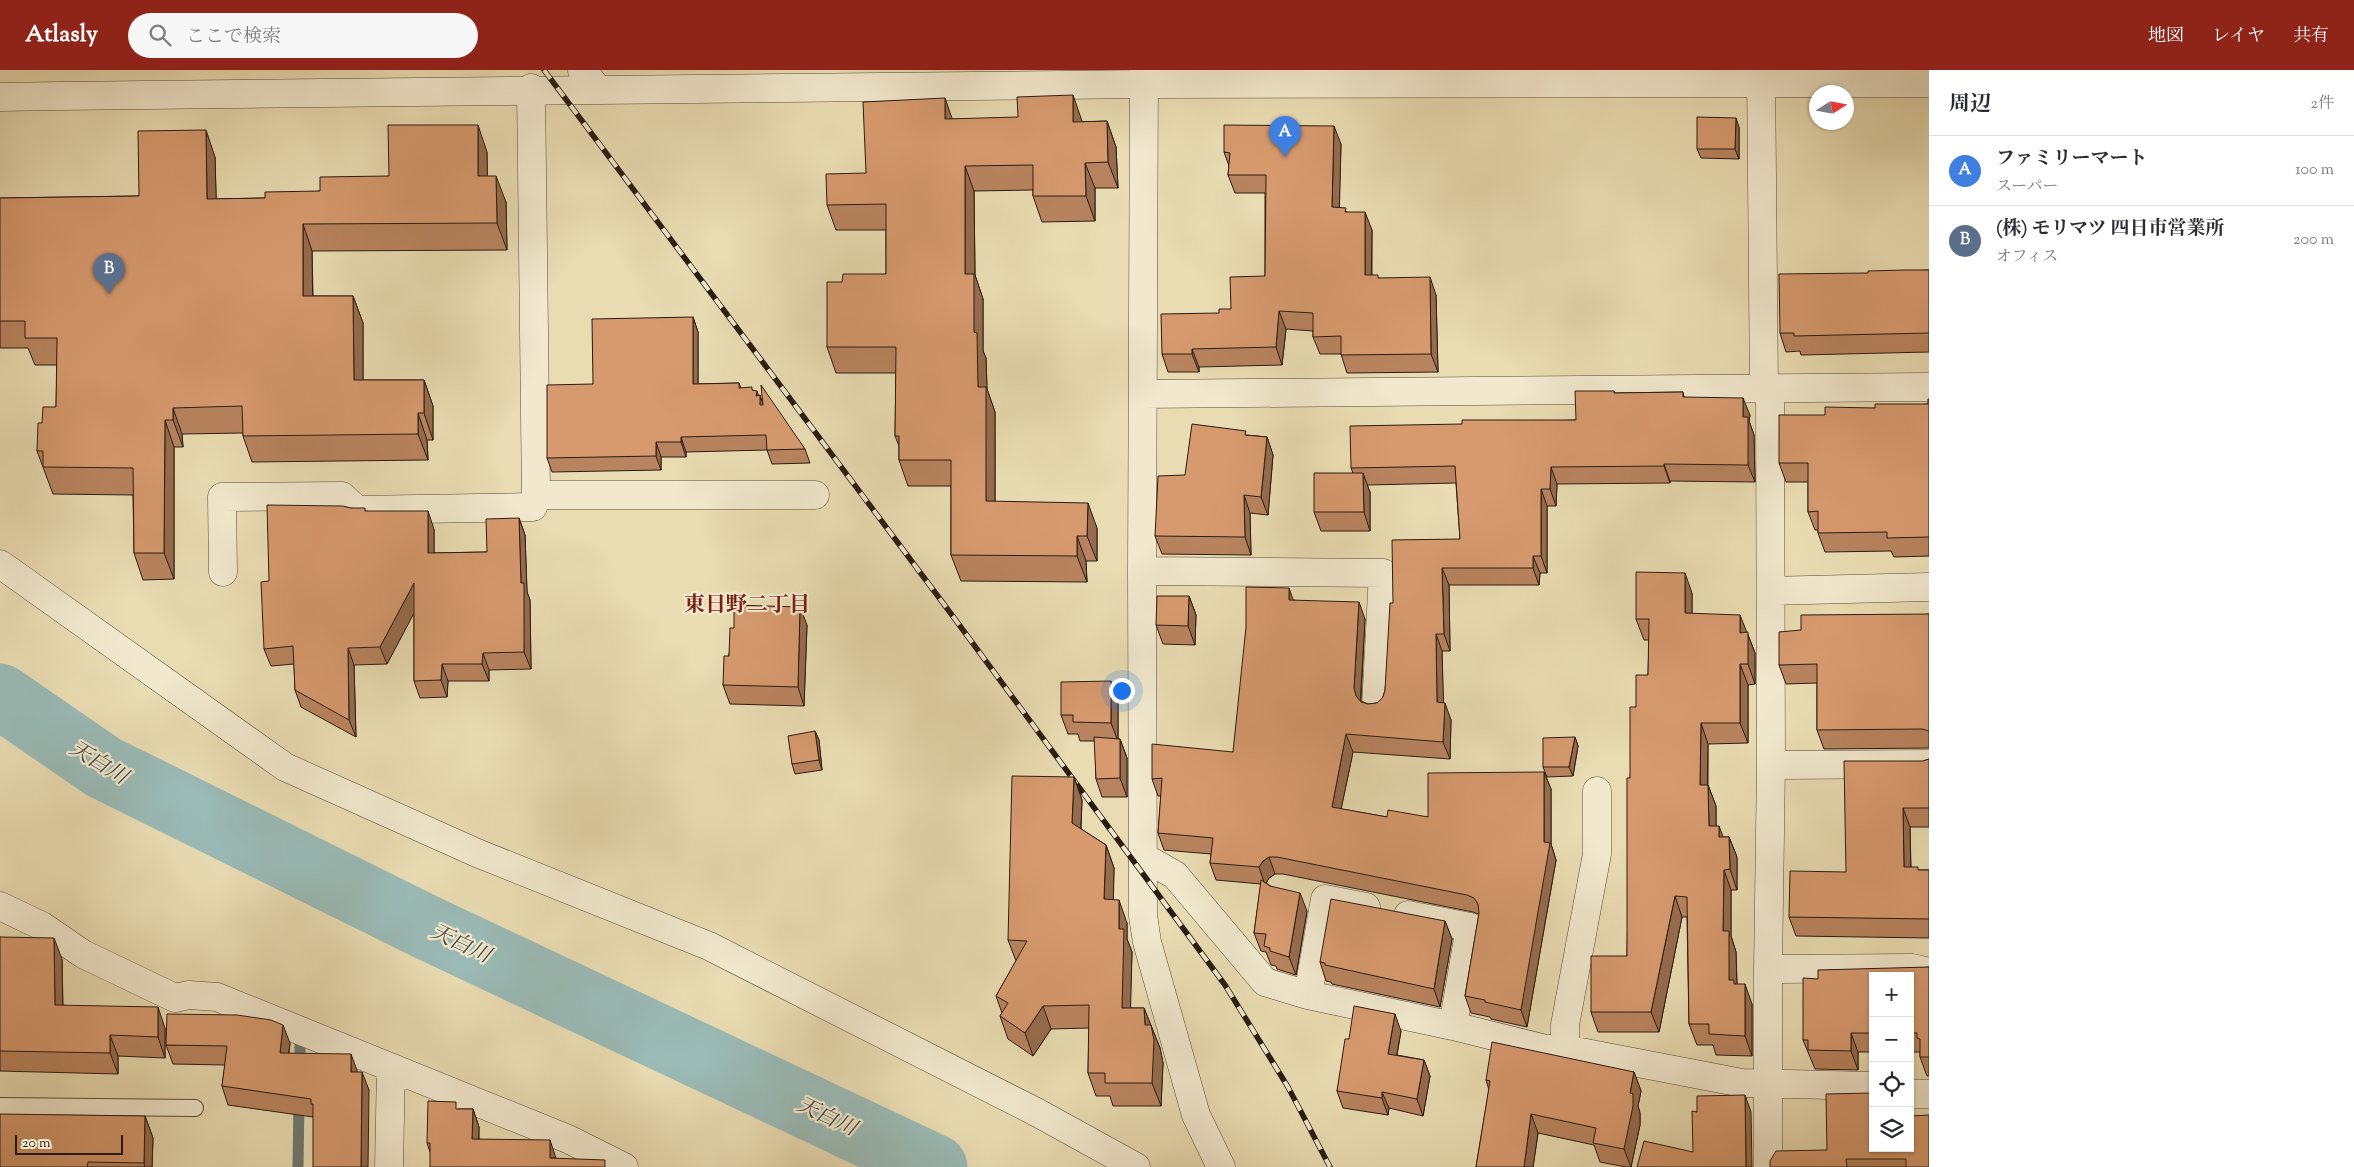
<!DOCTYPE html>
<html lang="ja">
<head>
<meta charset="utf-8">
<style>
	:root { --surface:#fff; --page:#f7f7f7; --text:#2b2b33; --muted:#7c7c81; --line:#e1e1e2; --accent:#8f2418 }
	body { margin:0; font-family:"Sorts Mill Goudy","Noto Serif JP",serif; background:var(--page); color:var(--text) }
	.controls { position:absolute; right:15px; bottom:15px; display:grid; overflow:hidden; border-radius:0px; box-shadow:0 1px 4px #0004 }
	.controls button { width:45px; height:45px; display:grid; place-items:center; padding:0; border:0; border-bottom:1px solid var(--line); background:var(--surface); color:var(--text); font:25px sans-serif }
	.compass { position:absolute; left:1809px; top:15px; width:45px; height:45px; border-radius:50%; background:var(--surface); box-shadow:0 1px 4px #0004; rotate:79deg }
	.scale { position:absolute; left:15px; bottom:12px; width:108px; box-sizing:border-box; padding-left:5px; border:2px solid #2a1c13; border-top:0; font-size:14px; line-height:18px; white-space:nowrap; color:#2a1c13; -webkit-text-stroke:4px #f1e8cd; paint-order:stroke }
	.you { position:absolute; left:1121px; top:620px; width:18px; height:18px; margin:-12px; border:4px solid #fff; border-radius:50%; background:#1a73e8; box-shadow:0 0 0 8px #1a73e833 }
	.badge { display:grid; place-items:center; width:32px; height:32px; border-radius:50%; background:var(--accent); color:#fff; font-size:16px; font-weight:700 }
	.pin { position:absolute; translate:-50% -41px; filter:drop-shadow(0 1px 2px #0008) }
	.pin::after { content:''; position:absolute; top:26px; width:18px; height:15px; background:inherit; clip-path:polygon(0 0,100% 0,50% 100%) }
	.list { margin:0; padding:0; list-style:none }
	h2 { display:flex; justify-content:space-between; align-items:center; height:65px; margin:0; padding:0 20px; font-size:21px }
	h2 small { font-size:16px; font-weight:400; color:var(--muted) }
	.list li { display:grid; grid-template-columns:32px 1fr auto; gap:15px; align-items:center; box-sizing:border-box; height:70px; padding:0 20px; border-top:1px solid var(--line) }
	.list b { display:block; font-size:19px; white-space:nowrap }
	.list p { margin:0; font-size:16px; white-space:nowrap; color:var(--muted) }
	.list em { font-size:16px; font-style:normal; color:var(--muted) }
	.icon { flex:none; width:28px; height:28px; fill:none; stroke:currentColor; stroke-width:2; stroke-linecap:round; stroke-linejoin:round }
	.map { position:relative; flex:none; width:1929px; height:1097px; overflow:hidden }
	header { display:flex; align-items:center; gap:30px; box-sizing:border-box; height:70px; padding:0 25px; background:var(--accent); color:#fff }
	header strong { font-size:24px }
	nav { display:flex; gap:28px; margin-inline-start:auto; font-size:18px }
	.search { width:350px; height:45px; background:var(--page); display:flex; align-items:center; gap:12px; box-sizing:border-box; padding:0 18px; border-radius:28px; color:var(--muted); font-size:19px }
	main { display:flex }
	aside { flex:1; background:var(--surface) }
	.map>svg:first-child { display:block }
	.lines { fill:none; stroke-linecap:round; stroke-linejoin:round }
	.stream { stroke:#6d7b74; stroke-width:11 }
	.river { stroke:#9abab5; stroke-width:65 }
	.service-casing { stroke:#5a4c3b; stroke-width:18 }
	.minor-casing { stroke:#5a4c3b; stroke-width:29 }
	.tertiary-casing { stroke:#5a4c3b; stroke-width:29 }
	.service { stroke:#f1e8cd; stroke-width:16 }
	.minor { stroke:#f1e8cd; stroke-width:28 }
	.tertiary { stroke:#f1e8cd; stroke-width:28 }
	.rail-casing { stroke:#2a1c13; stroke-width:5.5 }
	.rail { stroke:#f1e8cd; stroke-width:4; stroke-dasharray:11; stroke-linecap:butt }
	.wall { fill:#b8845f; stroke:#2a1c13 }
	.shaded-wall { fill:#966c4d; stroke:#2a1c13 }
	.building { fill:#d69a6e; stroke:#2a1c13 }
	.labels { text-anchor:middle; stroke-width:4.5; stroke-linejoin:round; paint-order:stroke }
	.neighbourhood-label { font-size:21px; font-weight:bold; fill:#7a1f14; stroke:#f1e8cd }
	.water-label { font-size:21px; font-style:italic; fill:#4c4b44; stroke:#f1e8cd }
</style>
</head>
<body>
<header>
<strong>Atlasly</strong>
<div class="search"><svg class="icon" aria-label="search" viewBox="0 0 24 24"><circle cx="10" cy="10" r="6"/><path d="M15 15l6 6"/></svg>ここで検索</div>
<nav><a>地図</a><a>レイヤ</a><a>共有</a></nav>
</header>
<main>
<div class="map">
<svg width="1929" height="1097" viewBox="0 0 1929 1097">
	<rect width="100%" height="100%" fill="#e9dcb2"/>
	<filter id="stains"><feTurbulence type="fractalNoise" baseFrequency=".004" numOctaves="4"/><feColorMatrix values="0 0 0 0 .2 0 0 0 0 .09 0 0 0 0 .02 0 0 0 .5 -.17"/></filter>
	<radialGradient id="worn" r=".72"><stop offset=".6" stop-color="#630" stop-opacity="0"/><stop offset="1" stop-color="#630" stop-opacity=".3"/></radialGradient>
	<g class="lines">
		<path class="stream" d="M300,998v-28
			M298,1097l1,-68"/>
		<path class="river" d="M0,626l103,71 323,160 509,240"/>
		<defs>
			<path id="service" d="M0,1036l195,2"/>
			<path id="minor" d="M582,0l15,18
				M1144,0l-2,501 1,345 4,26 49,173 25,52
				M1761,0l3,320
				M531,18l5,407
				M1144,324l785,-7
				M1142,501l241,2 -7,133
				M223,502l-1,-75 120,-1 15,14 176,-3 3,-12h279
				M1771,521l158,-4
				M1771,695l158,-1
				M1143,787l32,18 90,107 43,13
				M0,836l42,20 41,28 92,44 14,-3 28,2 351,142 56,28
				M1366,837l-41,-8 -17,96 145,31 93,23h19l177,34 131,3
				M1408,845l62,12 -17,99
				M1768,899l144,-1 17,4
				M1565,979v-24l32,-171v-63
				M1910,1024h19
				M389,1097l2,-99
				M1768,1097v-198l3,-204 -1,-376"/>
			<path id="tertiary" d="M0,27c381,-7 762,-11 1144,-13 262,-2 523,1 785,-1
				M0,494l285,203 192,86 232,93 329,167 98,54"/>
		</defs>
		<use href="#service" class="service-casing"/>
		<use href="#minor" class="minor-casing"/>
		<use href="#tertiary" class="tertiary-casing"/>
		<use href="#service" class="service"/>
		<use href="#minor" class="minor"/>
		<use href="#tertiary" class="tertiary"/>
		<defs>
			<path id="rail" d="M544,0l402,537 279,378 63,102 42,80"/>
		</defs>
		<use href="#rail" class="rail-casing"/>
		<use href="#rail" class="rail"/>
	</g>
	<path class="wall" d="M952,49l130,2v1l25,-1 9,26 2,41h-23v33l-53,1 -9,-26v-6l-59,1 1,84 8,24v52l3,7 1,31 8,23v90l102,26v33h-11l1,21 -126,-1 -10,-26v-69h-43l-9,-26v-14l-4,-10 1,-63h-60l-9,-26 15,-65 44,-8v-44h-50l-9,-25 39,-32z
		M1739,57v32l-38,-1 -4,-9z
		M1341,74l-2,64 8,4 25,18v45l7,3 57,17 2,77 -91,1 -6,-19h-21l-7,-17v-6l-27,-2 -4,36 -83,2v5h-31l-6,-18 57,-41 12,-4 34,-33v-83h-30l-7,-18 1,-9 -5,-14z
		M487,82v24l19,26 1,48 -195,1 1,45h40l10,27v57h61l9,26v34h-6l1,20 -176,2 -9,-26v-3l-61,1 1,13h-9v132l-31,1 -9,-27 -1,-58 -80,-1 -16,-43 5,-28 14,-16 1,-42h-22l-7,-17h-28v-150l139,-2 76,-39 1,42 49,-1 55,-7 69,-15z
		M1929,200v82l-128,3 -1,-4 -14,1 -6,-19 88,-60z
		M693,247l5,15v52l41,-1 2,5 12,2 5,5 5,8 42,46 5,14 -38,1 -5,-14 -81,2v5h-25v13l-109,2 -5,-14 46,-74z
		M1614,321l1,2 68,-1 1,5 66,18 -1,6 5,14 1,47 -85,-1v2l-113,1 -1,22h-9v67h-7l-1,12h-90l1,66h-8l1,51 8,18 -1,39 -97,-7 -12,57 46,8h41l116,-45 7,17v55l5,16 -29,167 -36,-8 -1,-2 -19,-4 -6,-17 14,-82 -6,-2 -190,-38h-8l-6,4 -3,5 41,28 -11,64 -19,-6 -1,-3 -5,-1 -5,-13 -5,-1 -7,-18 7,-49 -45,-4 -6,-17 1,-9 -47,-4 -6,-17 3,-37h-3l-6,-17 81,-27 61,-152 71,19 -4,82 7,3 9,-1 6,-6 2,-7 8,-87 67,-64 -4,-56 -89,2 3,7v39h-49l-7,-19 39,-39 -2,-5 111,-44 114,-4z
		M1929,329v157l-35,1 -3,-6 -66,1 -7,-19v-3h-3l-7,-18v-30h-22l-7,-19 46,-48 50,-7 53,-4z
		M1247,365l20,2 6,18 -5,60 -18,-2 1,42 -89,-1 -7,-18 30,-61z
		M351,438l15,3 68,18v24l53,-1 32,-34 6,17 2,57 3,8 1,69 -42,1v11h-41l-1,16 -27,1 -6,-17v-69l-27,52 -33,1 2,72 -55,-30 -6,-17 -1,-26 -23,2 -7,-17z
		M1692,523v21l55,18 8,21v31l-7,1v58l-40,1v41l8,21v20l7,11h6l8,20v33h-6v46l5,16 1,32 15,20v52l-36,-1 -3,-10h-16l-8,-21 -2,-107h-5l-23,115h-61l-7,-20 36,-56 3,-178 6,-71 12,-32 1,-35h-5l-8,-21z
		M1189,526l7,19 -1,30 -32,-1 -7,-19z
		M1929,544v134l-105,1 -7,-19v-47l-31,1 -7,-19 22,-35z
		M807,555l-3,81 -74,-2 -7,-19 11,-57z
		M1118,630v39h2l7,19v39h-25l-6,-18 -1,-38h-15l-2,-7h-10l-7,-19z
		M815,661l4,9 3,30 -27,4 -3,-10z
		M1575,667l3,9 -5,30 -26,1 -4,-10z
		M1929,689v68h-19l1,40 8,3h10v68l-133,-2 -7,-19 57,-45 77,-111z
		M1074,707l8,23 -1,29 25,16 8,23 -1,31 14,24v16l5,13 -2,56h14l16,40 3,15 -2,43h-48l-3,-10h-14l-8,-23 1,-45 -38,1 -18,27 -25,-17 -8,-23 2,-3 -6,-17 20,-35 -8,-21z
		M1445,851l7,18 -12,68 -108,-23 -1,-2 -5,-1 -6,-19z
		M0,867l62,22 1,46 102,23v30l-47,-2v18l-118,-3z
		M1929,897v109h-2l-7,-19v-5h-10v-76h-37v76h-15v18l-43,-1 -12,-29 15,-61z
		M1401,961l-4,24 27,5 6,16 -7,40 -34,-8 -1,7 -45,-7 -6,-17 12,-52z
		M290,973l-1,10 69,19 11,18 -56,27 -85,-12 -6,-19 3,-21 -52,-1 -7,-19z
		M1634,1002l7,19 -3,15 2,7v12l-9,42h-5l-26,-5 -6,-17 -56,-12 -5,34h-57l13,-77 -3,-10z
		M458,1039h15l6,18v12l77,19 -126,-6 -3,-9z
		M1929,1045v52h-159l57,-17 46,-2z
		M145,1046l8,22 -1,29h-152z"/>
	<path class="shaded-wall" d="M1073,25l9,26 1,27 -10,-26z
		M945,28l9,26 -9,-5z
		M1736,48l3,9v32l-4,-10z
		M1107,51l9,26 2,41 -10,-26z
		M478,55l9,27 1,50 -10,-26z
		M1334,56l7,18 -2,81 -7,-18z
		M206,60l9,27 2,69 -10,-27z
		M1085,93l10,25v33l-9,-25z
		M965,96l9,25 1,84 8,24v52l3,7 1,31 8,23v115l-9,-26 -12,-169 -9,-58z
		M496,106l10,26 1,48 -10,-27z
		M1365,142l7,18 -1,63 -6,-18z
		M303,154l9,27 1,72 -10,-27z
		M1430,207l6,18 2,77 -7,-18z
		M353,226l10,27v84l-9,-27z
		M1279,241l7,18 -4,36 -6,-18z
		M693,247l5,15v66l-5,-14z
		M1192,279l7,18v5l-7,-18z
		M424,310l9,26v34l-9,-27z
		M757,321l3,9v-5l5,15v9l-9,-23z
		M1743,328l7,17 -1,6 5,14 1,47 -7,-17 -5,-48z
		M173,338l9,26 1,13 -10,-27z
		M418,343l9,27 1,20 -10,-26z
		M165,350l9,27v132l-10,-26z
		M681,367l5,15v5l-5,-15z
		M1267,367l6,18 -5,60 -7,-18z
		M656,372l5,15v13l-5,-14z
		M1664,394l6,17v2l-6,-17z
		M1551,397l6,17 -1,22 -6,-17z
		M1363,403l7,19v39l-6,-19z
		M1541,419l6,17v67l-6,-17z
		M1244,425l6,18 1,42 -6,-18z
		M1088,433l9,25v33l-10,-25z
		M428,441l6,18v42l-6,-18z
		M519,448l6,17 2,57 3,8 1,69 -7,-17 -3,-69z
		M1077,466l9,25 1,21 -10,-26z
		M1533,486l7,17 -1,12 -6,-17z
		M1442,498l7,17 1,66 -6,-17z
		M1685,503l7,20v41l-7,-21z
		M414,513l7,17 -34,64 -7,-17z
		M1289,518l6,17 -6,-5z
		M1189,526l7,19 -1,30 -7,-19z
		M1359,532l6,17 -5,86 -4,-9 -2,-8z
		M800,537l7,18 -3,81 -6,-19z
		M1740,545l15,38v31l-7,-20 -8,-31z
		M1436,564l6,17 2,68 -7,-17z
		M348,578l6,17 2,72 -7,-17z
		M483,583l6,17v11l-7,-17z
		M442,594l6,17 -1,16 -6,-17z
		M1740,594l8,21v58l-8,-20z
		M1111,611l7,19v41l-7,-18z
		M1445,633l6,17 -1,39 -7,-17z
		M1701,653l7,21 -1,61 -7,-20z
		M815,661l4,9 3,30 -3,-10z
		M1346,664l7,18 -15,72 -6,-17z
		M1575,667l3,9 -5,30 -4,-9z
		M1120,669l7,19v39l-7,-19z
		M1544,702l7,17v55l5,16 -29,167 -6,-17 23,-168z
		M1074,707l8,23 -2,46 -8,-23z
		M1708,715l8,21v41l-7,-21z
		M1903,738l7,19 1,59 -7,-19z
		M1719,756l8,21 -8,-10z
		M1729,767l8,20v33l-7,-21z
		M1106,775l8,23 -1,54 -9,-23z
		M1269,787l6,17 -6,4 -4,7 -6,-18 4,-6z
		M1724,800l7,20v46l5,16 1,35 -8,-7 -6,-49z
		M1300,823l7,18 -11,64 -7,-18z
		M1675,826l7,21 -23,115 -8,-20z
		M1119,830l8,23v16l5,13 -2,79 -8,-23 -3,-79z
		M1445,851l7,18 -12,68 -6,-18z
		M54,868l8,21 1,67 -8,-21z
		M1745,914l7,20v52l-7,-20z
		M1043,936l8,23 -18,27 -8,-23z
		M158,937l7,21v30l-7,-21z
		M1144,938l16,40 3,15 -2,43 -9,-23 -7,-58z
		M1395,944l6,17 -7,39 -6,-16z
		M283,955l7,18 -4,28 -6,-18z
		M1851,963l7,19v18l-7,-19z
		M110,965l8,21v18l-8,-21z
		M351,984l7,19 -7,-1z
		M1424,990l6,16 -7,40 -6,-17z
		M362,1002l7,18 -1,77h-7z
		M1634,1002l7,19 -3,15 2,7v12l-9,42 -7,-18 6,-56z
		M1382,1022l7,16 -1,7 -6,-17z
		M1745,1025l6,17 1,55h-6z
		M473,1039l6,18 -1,29 -6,-17z
		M1531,1044l7,19 -5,34h-9z
		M145,1046l8,22 -1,29h-7l-1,-4z
		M550,1070l6,18h-6z"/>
	<path class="building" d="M1073,25v27l34,-1 1,41 -23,1 1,33h-53v-31l-68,1v108h9v58l3,1 1,54h8v114l102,2 -1,33h-10v20l-126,-1v-95h-52v-24h-4l1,-89h-69v-65h15l1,-8h43v-70l-59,1 -1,-31 40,-1 -3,-71 82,-4v21l73,-2 -1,-20z
		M1697,47l39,1 -1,31h-38z
		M388,55h90v51h18l1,47 -194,1v72h50l1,84h70v33h-6v21l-175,2 -1,-30 -69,2v12h-8l-1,133h-30l-1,-85 -90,-1v-16h-6l1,-28h4l1,-16h13l1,-69h-32v-17h-25v-123l139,-2 -1,-65 68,-1 1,69 58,-1v-6l55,-1v-14l69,-1z
		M1224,55l110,1 -2,81 14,1 -1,4h20v63h13v3l52,-1 1,77 -90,1v-19l-28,1v-24l-34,-2 -3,36 -84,2v5h-30l-1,-40 58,-1v-4h12l-1,-32 35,-1 1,-101h-38l2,-22 -6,-1z
		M1905,200h24v63l-135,3v-3h-14l-1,-59 89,-1v-2z
		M693,247v67l46,-1v5l13,-1v3l5,1 -1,5 4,-1v10h3l-2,-20 44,64 -38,1 -1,-15 -85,2v5h-25v14l-109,2v-73l46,-1 -1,-65z
		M1575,321h39v2l69,-1v5l60,1v19h5v48l-84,-1v2l-113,1 -1,22h-9v67h-8v12h-91l2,66h-8l1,68 8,1 -2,39 -97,-8 -14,73 55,10 1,-7 40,7v-44l116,-1v70l6,1 -29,167 -36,-8v-2l-20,-4 14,-83 -1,-9 -4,-6 -7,-3 -190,-38h-8l-6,4 -4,6 -49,-4 3,-25 -55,-5 4,-55 -10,1v-35l81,8 13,-125v-40l43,1v12l70,2 -5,86 2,8 5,6 7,2 9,-1 6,-6 2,-7 5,-87h3l-1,-63 68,-1 -5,-73 -104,2 -1,-42 112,-2v-4h114z
		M1928,329h1v138l-42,1v-6l-69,1v-22l-10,1v-49h-29v-48h46v-8l50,1v-4h53z
		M1192,354l54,7 -1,4 22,2 -6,60 -17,-2 1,42 -90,-1 3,-60 27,-1z
		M1314,403h49l1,39h-50z
		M267,435l76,1 8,2h14v3h63v42l59,-1 -1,-33 33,-1 2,65h3v69l-41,1 -1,11h-40l-1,16 -27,1v-98l-34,64 -32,1 1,72 -54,-30 -2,-44 -29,3 -3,-67 8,-1z
		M1636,502l49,1v40l55,2v18l8,-1v32h-8v59h-39l-1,62h8l1,41h10v11h10l1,32 -6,1 -1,61h6v49h5v4h11v52l-36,-2v-10h-20l-2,-127 -12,-1 -24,116h-60v-56h36v-178h3v-71h6v-32h12l1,-56h-13z
		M1157,526h32l-1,30 -32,-1z
		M734,535l66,2 -2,80 -75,-2 1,-29h5l1,-28h4z
		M1929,544v117l-7,-2 -105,1v-66l-38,1v-33l22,-2v-15z
		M1111,611v42l-38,-1v-7h-12v-33z
		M815,661l4,29 -27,4 -4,-28z
		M1094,667l26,2v39l-24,1z
		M1575,667l-6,30h-26v-29z
		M1929,689v49h-26l1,59h14v3h11v49l-140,-2 1,-46 56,1 -2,-111h79z
		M1012,706l62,1 -2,46 34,22 -2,54 15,1v29h5l-2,79h22l1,17h6l3,15 -2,43h-47v-10h-17l1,-68 -46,1 -18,27 -25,-17 8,-13 -12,-7 31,-55 -19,-1z
		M1261,810l9,6 30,7 -11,64 -19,-6v-3l-6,-2 2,-12 -12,-1z
		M1331,829l114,22 -11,68 -109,-24v-2l-5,-1z
		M0,867l54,1 1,67 103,2v30l-48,-2v18l-110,-2z
		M1929,897v90h-9v-18l-3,-1v-5h-7v-57h-37v57h-22v18l-43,-1v-10h-5v-62l15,1v-9z
		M1354,936l41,8 -7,40 36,6 -7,39 -35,-7v6l-45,-7 8,-52h4z
		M167,944l70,1 34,5 12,5 -3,28 71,1v18h11l-1,95h-48v-63h-2v-5l-89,-13 5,-40 -61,-1z
		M1492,972l142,30 -4,21 3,1v12l-9,43 -31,-6 3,-15 -65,-14 -7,53h-48l14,-86 -4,-1z
		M1873,1023v55h37v-32l19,-1v52h-23v-8h-60l1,8h-77v-6l6,-10 51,-1 -1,-56z
		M1745,1025l1,72h-109l7,-26 49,11 -1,-41 5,1v-16z
		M428,1031l28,1v7h17l-1,30 78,1v18l55,2v7h-175v-24h-3z
		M0,1044l145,2 -1,47 -56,-1 -1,5h-87z"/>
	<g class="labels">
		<g class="neighbourhood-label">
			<text x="747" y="541">東日野二丁目</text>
		</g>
		<g class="water-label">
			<text transform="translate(99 692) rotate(31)" y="7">天白川</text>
			<text transform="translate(461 873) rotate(25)" y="7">天白川</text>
			<text transform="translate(827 1046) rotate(25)" y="7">天白川</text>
		</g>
	</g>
	<rect width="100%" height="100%" filter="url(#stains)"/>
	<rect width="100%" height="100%" fill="url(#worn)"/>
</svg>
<div class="controls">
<button>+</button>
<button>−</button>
<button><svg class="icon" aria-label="locate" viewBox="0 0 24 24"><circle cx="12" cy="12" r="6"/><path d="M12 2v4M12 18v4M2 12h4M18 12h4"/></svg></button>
<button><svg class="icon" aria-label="layers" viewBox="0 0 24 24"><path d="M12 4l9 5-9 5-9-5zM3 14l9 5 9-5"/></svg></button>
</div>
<svg class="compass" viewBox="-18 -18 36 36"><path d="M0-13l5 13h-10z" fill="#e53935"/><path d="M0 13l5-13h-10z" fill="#7c7c81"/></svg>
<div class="scale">20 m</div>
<div class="you"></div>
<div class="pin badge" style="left:1285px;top:87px;background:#3f7fe0">A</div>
<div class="pin badge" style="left:109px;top:224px;background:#5c6f8a">B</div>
</div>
<aside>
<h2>周辺<small>2件</small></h2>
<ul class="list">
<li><span class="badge" style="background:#3f7fe0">A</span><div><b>ファミリーマート</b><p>スーパー</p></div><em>100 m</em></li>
<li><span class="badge" style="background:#5c6f8a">B</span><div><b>(株) モリマツ 四日市営業所</b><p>オフィス</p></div><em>200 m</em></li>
</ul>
</aside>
</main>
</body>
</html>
